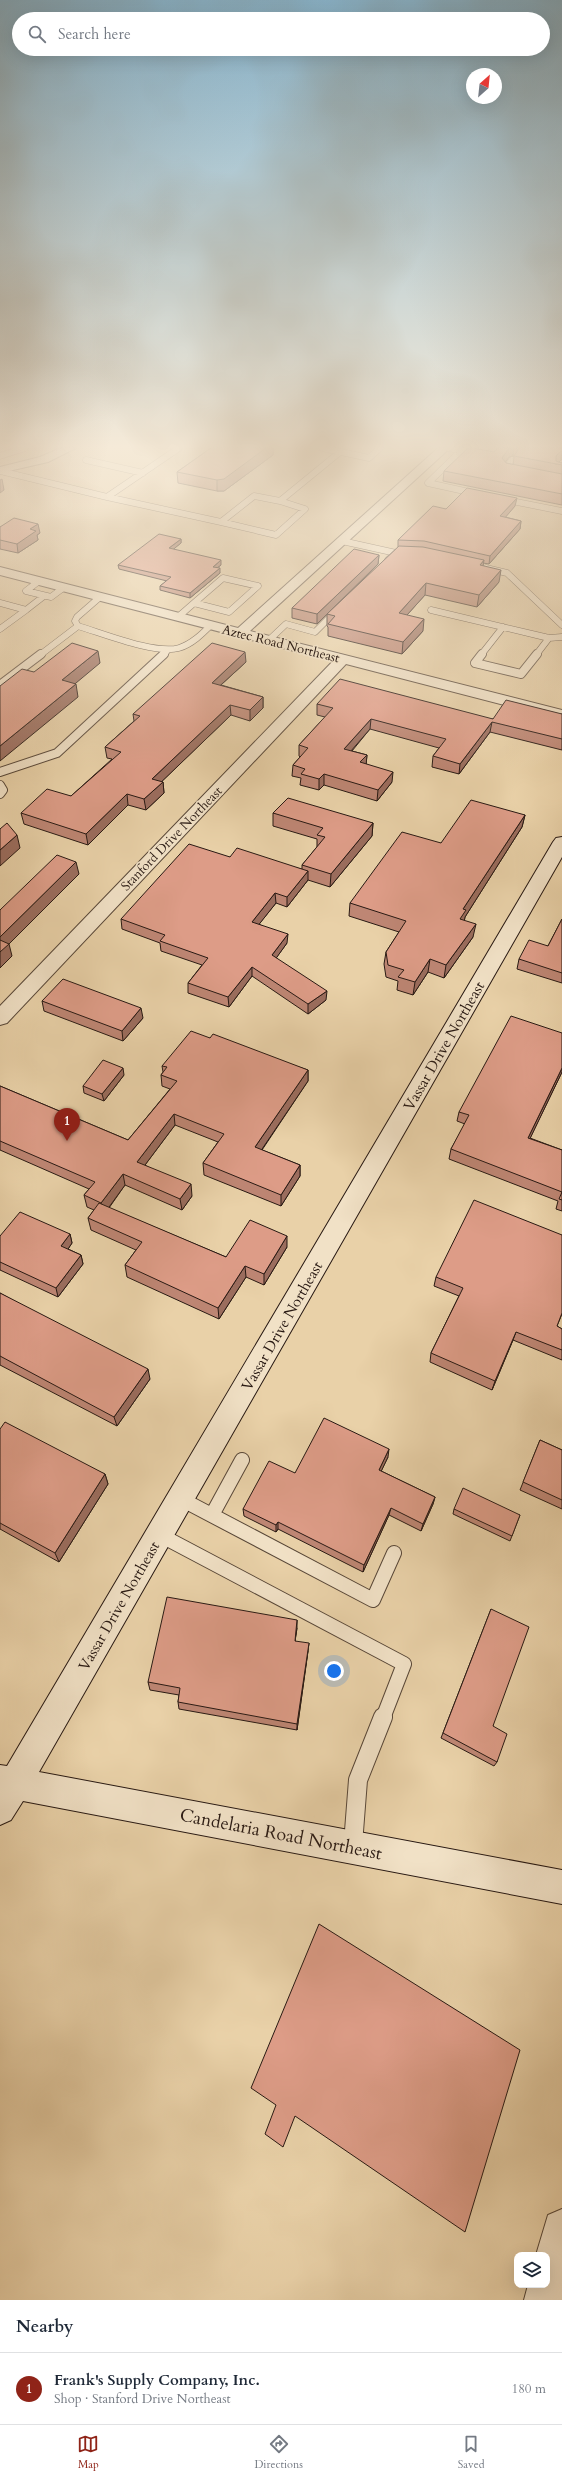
<!DOCTYPE html>
<html lang="en">
<head>
<meta charset="utf-8">
<style>
	:root { --surface:#fff; --page:#f2f2f3; --text:#1f2937; --muted:#747a83; --line:#e0e1e3; --accent:#8f2418 }
	body { margin:0; font-family:Cardo,serif; background:var(--page); color:var(--text) }
	.controls { position:absolute; right:12px; bottom:12px; display:grid; overflow:hidden; border-radius:8px; box-shadow:0 4px 16px #0002 }
	.controls button { width:36px; height:36px; display:grid; place-items:center; padding:0; border:0; border-bottom:1px solid var(--line); background:var(--surface); color:var(--text); font:20px sans-serif }
	.compass { position:absolute; left:466px; top:68px; width:36px; height:36px; border-radius:50%; background:var(--surface); box-shadow:0 4px 16px #0002; rotate:27deg }
	.you { position:absolute; left:334px; top:1671px; width:14px; height:14px; margin:-10px; border:3px solid #fff; border-radius:50%; background:#1a73e8; box-shadow:0 0 0 6px #1a73e833 }
	.badge { display:grid; place-items:center; width:26px; height:26px; border-radius:50%; background:var(--accent); color:#fff; font-size:13px; font-weight:700 }
	.pin { position:absolute; translate:-50% -33px; filter:drop-shadow(0 1px 2px #0008) }
	.pin::after { content:''; position:absolute; top:21px; width:14px; height:12px; background:inherit; clip-path:polygon(0 0,100% 0,50% 100%) }
	.list { margin:0; padding:0; list-style:none }
	h2 { display:flex; justify-content:space-between; align-items:center; height:52px; margin:0; padding:0 16px; font-size:17px }
	h2 small { font-size:13px; font-weight:400; color:var(--muted) }
	.list li { display:grid; grid-template-columns:26px 1fr auto; gap:12px; align-items:center; box-sizing:border-box; height:72px; padding:0 16px; border-top:1px solid var(--line) }
	.list b { display:block; font-size:15px; white-space:nowrap }
	.list p { margin:0; font-size:13px; white-space:nowrap; color:var(--muted) }
	.list em { font-size:13px; font-style:normal; color:var(--muted) }
	.icon { flex:none; width:22px; height:22px; fill:none; stroke:currentColor; stroke-width:2; stroke-linecap:round; stroke-linejoin:round }
	.map { position:relative; flex:none; width:562px; height:2300px; overflow:hidden }
	.search { position:absolute; background:var(--surface); box-shadow:0 4px 16px #0002; left:12px; right:12px; top:12px; height:44px; display:flex; align-items:center; gap:10px; box-sizing:border-box; padding:0 14px; border-radius:22px; color:var(--muted); font-size:15px }
	.sheet { height:124px; background:var(--surface) }
	nav { display:flex; justify-content:space-around; align-items:center; box-sizing:border-box; height:56px; border-top:1px solid var(--line); background:var(--surface); font-size:11px; color:var(--muted) }
	nav a { display:grid; justify-items:center; gap:2px }
	nav .on { color:var(--accent) }
	.map>svg:first-child { display:block }
	.lines { fill:none; stroke-linecap:round; stroke-linejoin:round }
	.lane-far3-casing { stroke:#584738; stroke-width:7 }
	.lane-far2-casing { stroke:#584738; stroke-width:10 }
	.lane-far1-casing { stroke:#584738; stroke-width:16 }
	.lane-casing { stroke:#584738; stroke-width:20 }
	.street-casing { stroke:#584738; stroke-width:2 }
	.secondary-casing { stroke:#281913; stroke-width:2 }
	.lane-far3 { stroke:#f1e1c6; stroke-width:6 }
	.lane-far2 { stroke:#f1e1c6; stroke-width:8 }
	.lane-far1 { stroke:#f1e1c6; stroke-width:14 }
	.lane { stroke:#f1e1c6; stroke-width:18 }
	.street { fill:#f1e1c6; fill-rule:evenodd }
	.secondary { fill:#f1e1c6; fill-rule:evenodd }
	.wall { fill:#be8674; stroke:#281913; fill-rule:evenodd }
	.shaded-wall { fill:#9b6d5e; stroke:#281913 }
	.building { fill:#dd9c87; stroke:#281913 }
	.labels { text-anchor:middle; stroke-width:3.5; stroke-linejoin:round; paint-order:stroke }
	.far-street-label { font-size:13px; fill:#281913; stroke:#f1e1c6 }
	.street-label { font-size:15px; fill:#281913; stroke:#f1e1c6 }
	.near-street-label { font-size:18px; fill:#281913; stroke:#f1e1c6 }
</style>
</head>
<body>
<div class="map">
<svg width="562" height="2300" viewBox="0 0 562 2300">
	<rect width="100%" height="100%" fill="#e9d1a8"/>
	<filter id="stains"><feTurbulence type="fractalNoise" baseFrequency=".005" numOctaves="4"/><feColorMatrix values="0 0 0 0 .2 0 0 0 0 .09 0 0 0 0 .02 0 0 0 .5 -.17"/></filter>
	<radialGradient id="worn" r=".72"><stop offset=".6" stop-color="#630" stop-opacity="0"/><stop offset="1" stop-color="#630" stop-opacity=".3"/></radialGradient>
	<g class="lines">
		<defs>
			<path id="lane-far3" d="M322,448l47,10 11,-10
				M449,448l30,6 7,-6
				M461,451l-33,32 50,11
				M0,456l25,-8
				M86,460l57,13
				M512,460l-7,9 7,2
				M0,471l107,26 72,-49
				M107,497l114,25 33,-26 26,5 60,-49
				M502,499l60,12
				M221,522l55,13 29,-26 -25,-8
				M342,541l54,12 -8,7
				M486,568l21,5 55,52
				M223,578l35,8 -29,26 -35,-9z
				M39,581l-13,10 25,6 12,-9
				M100,597l-23,20 -2,4 3,5c24,7 78,29 101,22 13,-4 23,-14 32,-23
				M0,603l26,7 18,-14
				M431,610l118,28 13,-1
				M178,617l16,-14
				M0,629l26,-19
				M269,640l17,-16 29,8 22,-22
				M40,655l38,-29
				M163,655l4,-4
				M481,655l22,-28
				M536,655l13,-17"/>
			<path id="lane-far2" d="M482,654l-7,9 46,11 16,-20
				M0,685l41,-31
				M0,772l57,-19 107,-99
				M0,785l3,5 -3,4"/>
			<path id="lane-far1" d="M181,1499l192,101 21,-47
				M212,1515l30,-55
				M160,1535l244,129 -21,54"/>
			<path id="lane" d="M353,1844l5,-64 25,-63"/>
			<path id="street" d="M61,448h15l-28,14 -48,11v-6l40,-10z
				M438,448h12l-200,183 312,79v10l-216,-56 -339,359 -7,2v-19l333,-345 -333,-86v-8l238,61z
				M562,2209v91h-38l4,-15h19v-30h-11l12,-40z"/>
			<path id="secondary" d="M562,837v20l-523,915 523,98v34l-539,-103 -12,19 -11,5v-60l7,1 546,-924 3,-4z"/>
		</defs>
		<use href="#lane-far3" class="lane-far3-casing"/>
		<use href="#lane-far2" class="lane-far2-casing"/>
		<use href="#lane-far1" class="lane-far1-casing"/>
		<use href="#lane" class="lane-casing"/>
		<use href="#street" class="street-casing"/>
		<use href="#secondary" class="secondary-casing"/>
		<use href="#lane-far3" class="lane-far3"/>
		<use href="#lane-far2" class="lane-far2"/>
		<use href="#lane-far1" class="lane-far1"/>
		<use href="#lane" class="lane"/>
		<use href="#street" class="street"/>
		<use href="#secondary" class="secondary"/>
	</g>
	<path class="wall" d="M211,448h62v7l-49,36h-7l-39,-8 -1,-11z
		M498,448h64v12h-1l-3,2 3,1 1,-1v43l-119,-24 1,-10 50,-19zM513,456l1,1 -1,8 -7,-2 -1,-1 4,-5z
		M515,506l-10,11 16,4 -1,8 -31,35 -6,-1v3l16,16 -22,25 -52,-12 -18,20 16,16 -21,23 -74,-18v-9l-1,-1v-12l71,-67v-7l48,-31z
		M0,527l40,6 -3,2 1,5 -20,13 -18,-4z
		M181,539v4l-8,6 48,16 -4,3 3,5 -30,25 -30,-8v-4l7,-5 -48,-12 -1,-4z
		M379,555l-1,9 -61,60 -25,-6v-10z
		M246,662l-25,23 42,12v11l-13,13 -19,-6 -70,67h2l1,11 -18,17 -18,-5 -40,40 -64,-21 -3,-11 50,-17 41,-37 -5,-1 -2,-11 29,-26 -1,-7z
		M317,704l176,15 69,-5v36l-72,-18 -31,42 -27,-7 1,-11 6,-8 -69,-19 -18,22 15,4 -1,9 26,18 -15,19 -53,-16 -5,5 -19,-5 1,-7 -9,-2 1,-11 7,-8 -1,-1v-11l26,-28 -8,-2z
		M273,813l100,10 -1,13 -42,51 -22,-7 -21,27 -11,-4 -17,21 28,19 -11,15 50,42 -18,14 -56,-38 -23,31 -41,-14v-10l14,-18 -41,-14 -1,-8 -38,-14 -1,-10 109,-62 72,12v-4l15,-18v-8l-44,-13z
		M525,815l-3,12 -57,90 -1,4 9,16 -29,41 -16,-6 -15,23 -16,-5 1,-9 -12,-4 -2,-13 2,-12 13,-20 -50,-16 1,-13 91,-60z
		M562,919v64l-45,-14 2,-10 29,-13z
		M42,1001l101,17 -20,23 -79,-30z
		M562,1033v39l-32,66 32,12v61l-6,-2 2,-8 -109,-42 2,-10 14,-25 -8,-3 2,-9z
		M210,1038l98,32v11l-46,69 38,15v11l-19,30 -77,-31 -1,-12 15,-21 -43,-17 -30,40 47,31 -10,14 -57,-25 -16,23 117,49 61,-10 -23,38 -18,-8 -27,42 -92,-42 -2,-12 11,-15 -45,-20 -3,-12 6,-8 -7,-3 -3,-12 5,-6 -89,-39v-64l128,54 42,-51 -8,-3 -1,-11 2,-3 -1,-6z
		M124,1075l-20,26 -20,-8 -1,-7z
		M70,1234l2,9 -4,6 13,6 2,9 -25,33 -58,-27v-34z
		M562,1235v79l-5,12 5,3v31l-49,-20 -21,50 -62,-28 1,-9 28,-57 -25,-10 2,-9z
		M0,1293l150,86 -33,47 -117,-61z
		M0,1429l105,45 3,10 -49,78 -59,-33z
		M540,1440l22,10v59l-42,-19z
		M388,1457l-7,14 54,26 -2,7 -12,27 -32,-16 -26,57 -85,-43 -2,3 -32,-16 -1,-7 52,-36z
		M454,1509l66,6 -10,26 -57,-27z
		M491,1609l2,117 4,36 -3,4 -53,-28z
		M297,1628l-2,13 13,10 -11,79 -118,-21 -1,-7 1,-7 -29,-5 -2,-8z"/>
	<path class="shaded-wall" d="M266,448h7v7l-49,36h-7v-11z
		M509,448h5l-1,8 -4,1 -8,11 1,-10z
		M562,450l-1,10 -4,4h-2l1,-8z
		M2,479l2,11 -4,3v-13z
		M517,498l-2,8 -16,19 1,-9z
		M521,521l-1,8 -31,35 1,-8z
		M38,524l2,9 -3,2 1,5 -20,13 -1,-9 13,-15z
		M181,539v4l-12,10v-5z
		M379,555l-1,9 -61,60v-10z
		M221,560v5l-8,6v-4z
		M484,560l-2,12 -2,-7z
		M220,568v5l-30,25v-5z
		M501,570l-2,12 -22,25 2,-12z
		M426,583l-1,12 -27,30 1,-12z
		M424,619l-1,12 -21,23 1,-12z
		M98,651l2,12 -36,30 -2,-13z
		M245,652l1,10 -34,31v-10z
		M76,684l2,13 -78,64v-15z
		M263,697v11l-13,13v-11z
		M230,705l1,10 -78,75 -1,-11z
		M371,719l-1,10 -26,30v-10z
		M492,722l-2,10 -31,42 1,-10z
		M367,755l-1,11 -6,-4z
		M393,772l-1,10 -15,19 1,-11z
		M324,774v11l-5,5v-11z
		M163,782l1,11 -18,17 -2,-11z
		M127,794l1,11 -40,40 -2,-11z
		M525,815l-3,12 -57,90 -1,6 -4,-4 3,-10z
		M373,823l-1,13 -42,51 1,-13z
		M17,835l3,13 -20,18v-16z
		M76,862l3,12 -70,70 3,12 -12,12v-31z
		M308,871v9l-21,27v-10z
		M275,893l1,10 -23,29 -1,-10z
		M476,924l-3,13 -29,41 2,-13z
		M288,934l-1,9 -15,21v-9z
		M430,959l-2,13 -15,23 2,-13z
		M252,967v9l-23,31 -1,-10z
		M327,991l-1,9 -18,14v-10z
		M141,1008l2,10 -20,23 -1,-10z
		M123,1068l1,7 -20,26 -2,-7z
		M562,1068v4l-36,75 2,-9z
		M308,1070v11l-52,77 -1,-11z
		M174,1114l1,11 -36,48 -2,-11z
		M300,1165v11l-19,30v-11z
		M123,1174l2,11 -21,29 -3,-11z
		M191,1184l1,12 -10,14 -2,-11z
		M70,1234l2,9 -8,12 -3,-9z
		M287,1236v11l-23,38v-11z
		M81,1255l2,9 -25,33 -2,-9z
		M245,1266l1,11 -27,42 -1,-11z
		M516,1332l-3,8 -21,50 3,-9z
		M148,1369l2,10 -33,47 -3,-9z
		M389,1449l-1,8 -10,21 1,-8z
		M105,1474l3,10 -49,78 -4,-9z
		M435,1497l-2,7 -12,27 2,-7z
		M391,1508l-2,7 -26,57 1,-7z
		M278,1522v7l-2,3v-7z
		M297,1620v8l-3,20 1,-7z
		M309,1643l-1,8 -11,79v-6z"/>
	<path class="building" d="M211,448h55l-42,31 -7,1 -40,-8z
		M468,448h5l21,4 4,-4h11l-7,10 4,5 56,11v20l-118,-23z
		M516,448h46v2l-6,6v5l5,2 1,-1v3l-48,-9 4,-6z
		M467,488l50,10 -17,18 21,5 -31,35 -66,-15 -26,-1 35,-34 13,3z
		M14,518l24,6 -8,5 6,2 -19,13 -17,-4v-13z
		M159,534l22,5 -12,9 52,12 -8,7 7,1 -30,25 -30,-7 11,-9 -53,-12z
		M399,546l24,1 61,13 -4,5 21,5 -22,25 -53,-12 -27,30 25,6 -21,23 -75,-18 7,-8 -8,-2z
		M354,549l25,6 -62,59 -25,-6z
		M72,643l26,8 -36,29 14,4 -76,62v-60l22,-17 12,3z
		M212,643l33,9 -33,31 51,14 -13,13 -20,-5 -78,74 11,3 -19,17 -17,-5 -41,40 -65,-21 26,-24 24,7 50,-44 -16,-5 35,-31 -7,-2z
		M340,679l153,40 13,-19 56,14v25l-70,-17 -32,42 -27,-8 13,-17 -75,-20 -27,30 23,6 -7,7 33,10 -15,18 -54,-16 -5,5 -18,-5 4,-5 -12,-4 15,-17 -9,-3 34,-37 -16,-4z
		M288,798l85,25 -42,51 -29,-9 23,-28 -8,-2 6,-7 -50,-15z
		M471,800l54,15 -62,94 3,1 -6,9 16,5 -30,41 -16,-6 -15,23 -17,-5 6,-7 -16,-5 -2,-13 20,-31 -56,-18 52,-71 39,11z
		M7,823l10,12 -17,15v-21z
		M189,844l41,13 7,-9 71,23 -21,26 -12,-4 -23,29 36,12 -16,21 55,36 -19,13 -56,-37 -24,30 -40,-14 20,-25 -48,-17 5,-6 -44,-16z
		M57,855l19,7 -76,75v-27z
		M562,919v54l-43,-14 10,-19 19,6z
		M0,940l9,4 -9,8z
		M63,979l78,29 -19,23 -80,-30z
		M511,1016l51,17v35l-34,70 34,12v42l-111,-43 18,-34 -10,-3z
		M191,1031l19,7 3,-4 95,36 -53,77 45,18 -19,30 -78,-32 21,-29 -50,-20 -37,48 54,22 -11,15 -57,-25 -22,29 -17,-8 11,-13 -95,-41v-55l128,54 49,-59 -16,-6 6,-8 -5,-1z
		M103,1060l20,8 -21,26 -19,-8z
		M562,1192v8l-3,-1z
		M474,1200l88,35v78l-5,13 5,3v21l-46,-18 -21,49 -64,-28 32,-65 -27,-11z
		M99,1203l127,54 24,-37 37,16 -23,38 -19,-8 -27,42 -93,-43 17,-23 -54,-24z
		M20,1212l50,22 -9,12 20,9 -25,33 -56,-26v-26z
		M0,1293l148,76 -34,48 -114,-61z
		M324,1418l65,31 -10,21 56,27 -12,27 -32,-16 -27,57 -86,-43 -2,3 -33,-16 26,-48 26,12z
		M5,1422l100,52 -50,79 -55,-30v-94z
		M540,1440l22,10v50l-39,-18z
		M463,1488l57,27 -8,21 -58,-27z
		M167,1597l130,23 -2,21 14,2 -12,81 -119,-22 2,-14 -32,-6z
		M491,1609l38,18 -36,99 14,8 -10,28 -54,-29z
		M319,1924l201,126 -55,182 -170,-116 -12,31 -18,-13 11,-29 -25,-17z"/>
	<linearGradient id="sky" x2="0" y2="1"><stop stop-color="#87b5cf"/><stop offset="0.58" stop-color="#f5ead8"/><stop offset="1" stop-color="#f5ead8" stop-opacity="0"/></linearGradient>
	<rect width="562" height="770" fill="url(#sky)"/>
	<g class="labels">
		<g class="far-street-label">
			<text transform="translate(281 643) rotate(14)" y="5">Aztec Road Northeast</text>
			<text transform="translate(171 838) rotate(-46)" y="5">Stanford Drive Northeast</text>
		</g>
		<g class="street-label">
			<text transform="translate(444 1046) rotate(-60)" y="5">Vassar Drive Northeast</text>
			<text transform="translate(282 1326) rotate(-60)" y="5">Vassar Drive Northeast</text>
			<text transform="translate(119 1606) rotate(-60)" y="5">Vassar Drive Northeast</text>
		</g>
		<g class="near-street-label">
			<text transform="translate(281 1834) rotate(11)" y="6">Candelaria Road Northeast</text>
		</g>
	</g>
	<rect width="100%" height="100%" filter="url(#stains)"/>
	<rect width="100%" height="100%" fill="url(#worn)"/>
</svg>
<div class="controls">
<button><svg class="icon" aria-label="layers" viewBox="0 0 24 24"><path d="M12 4l9 5-9 5-9-5zM3 14l9 5 9-5"/></svg></button>
</div>
<svg class="compass" viewBox="-18 -18 36 36"><path d="M0-13l5 13h-10z" fill="#e53935"/><path d="M0 13l5-13h-10z" fill="#747a83"/></svg>
<div class="you"></div>
<div class="pin badge" style="left:67px;top:1141px">1</div>
<div class="search"><svg class="icon" aria-label="search" viewBox="0 0 24 24"><circle cx="10" cy="10" r="6"/><path d="M15 15l6 6"/></svg>Search here</div>
</div>
<section class="sheet">
<h2>Nearby<small></small></h2>
<ul class="list">
<li><span class="badge">1</span><div><b>Frank's Supply Company, Inc.</b><p>Shop · Stanford Drive Northeast</p></div><em>180 m</em></li>
</ul>
</section>
<nav>
<a class="on"><svg class="icon" aria-label="map" viewBox="0 0 24 24"><path d="M3 6l6-2 6 2 6-2v14l-6 2-6-2-6 2zM9 4v14M15 6v14"/></svg>Map</a>
<a><svg class="icon" aria-label="directions" viewBox="0 0 24 24"><path d="M12 3l9 9-9 9-9-9zM9 14v-3h6M13 9l2 2-2 2"/></svg>Directions</a>
<a><svg class="icon" aria-label="saved" viewBox="0 0 24 24"><path d="M7 4h10v16l-5-4-5 4z"/></svg>Saved</a>
</nav>
</body>
</html>
